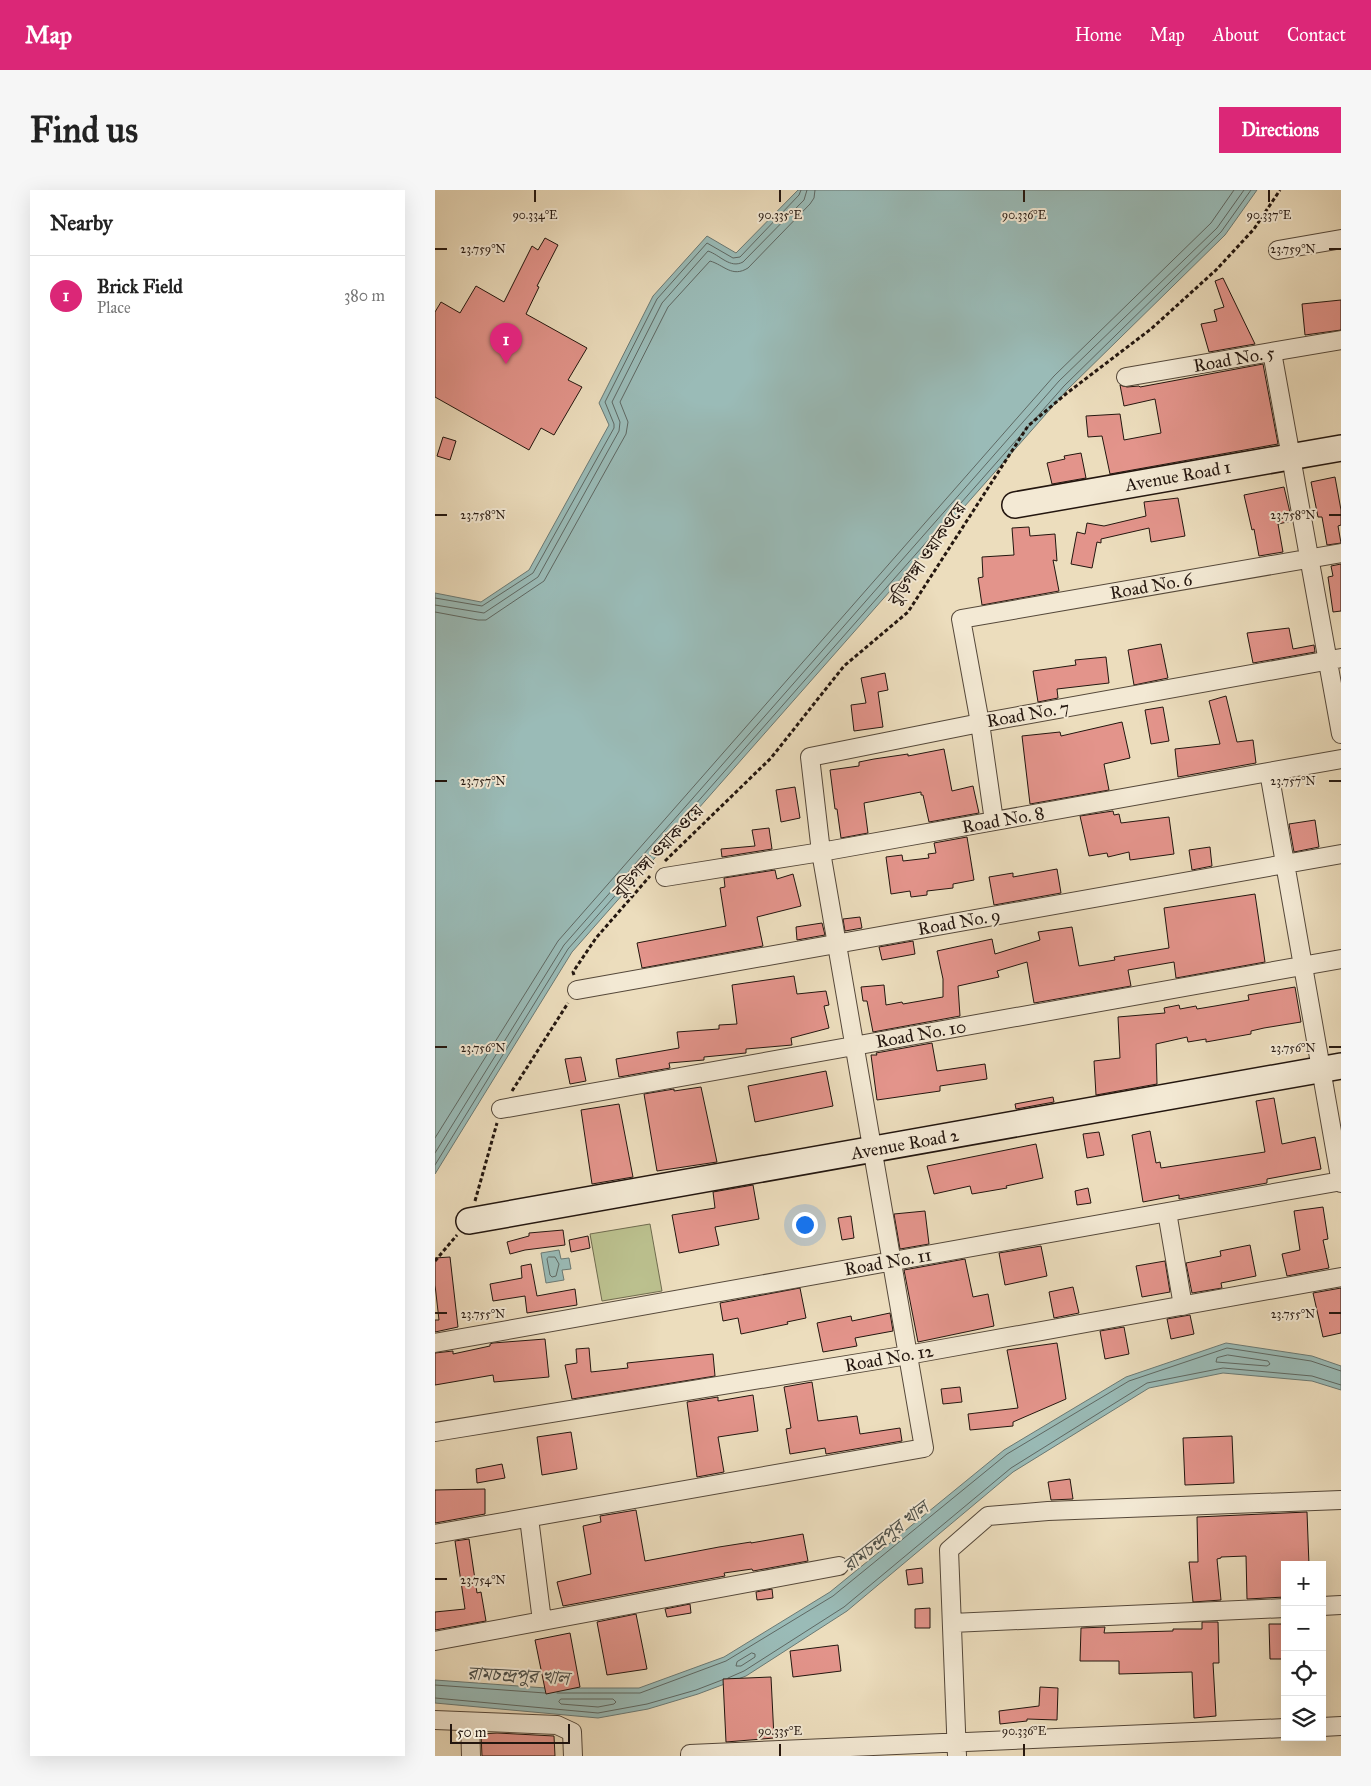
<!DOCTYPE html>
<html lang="en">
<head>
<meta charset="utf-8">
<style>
	:root { --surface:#fff; --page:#f6f6f6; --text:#222; --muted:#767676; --line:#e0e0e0; --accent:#db2777 }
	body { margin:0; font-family:"IM FELL Great Primer","Noto Serif Bengali",serif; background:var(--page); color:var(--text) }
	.controls { position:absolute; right:15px; bottom:15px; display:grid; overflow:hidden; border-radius:0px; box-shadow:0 5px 20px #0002 }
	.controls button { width:45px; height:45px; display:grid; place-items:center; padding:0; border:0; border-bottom:1px solid var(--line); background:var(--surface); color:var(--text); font:25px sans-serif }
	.scale { position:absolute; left:15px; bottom:12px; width:120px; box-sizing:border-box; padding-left:5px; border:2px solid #23160f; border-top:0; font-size:14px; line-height:18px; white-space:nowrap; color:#23160f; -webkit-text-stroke:4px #f3e9d4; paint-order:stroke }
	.you { position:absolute; left:369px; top:1034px; width:18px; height:18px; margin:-12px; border:4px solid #fff; border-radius:50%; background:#1a73e8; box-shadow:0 0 0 8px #1a73e833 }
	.badge { display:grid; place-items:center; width:32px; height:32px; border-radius:50%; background:var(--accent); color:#fff; font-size:16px; font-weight:700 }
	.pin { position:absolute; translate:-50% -41px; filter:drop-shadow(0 1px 2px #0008) }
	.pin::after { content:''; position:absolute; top:26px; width:18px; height:15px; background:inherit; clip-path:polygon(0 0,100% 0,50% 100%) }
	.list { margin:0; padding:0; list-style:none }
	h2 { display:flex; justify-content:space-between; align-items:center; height:65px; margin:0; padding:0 20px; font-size:21px }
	h2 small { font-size:16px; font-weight:400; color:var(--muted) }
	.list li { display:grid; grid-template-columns:32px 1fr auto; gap:15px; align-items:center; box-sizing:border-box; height:80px; padding:0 20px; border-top:1px solid var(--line) }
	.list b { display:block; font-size:19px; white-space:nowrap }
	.list p { margin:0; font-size:16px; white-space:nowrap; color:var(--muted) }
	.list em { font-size:16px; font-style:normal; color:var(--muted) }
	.icon { flex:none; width:28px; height:28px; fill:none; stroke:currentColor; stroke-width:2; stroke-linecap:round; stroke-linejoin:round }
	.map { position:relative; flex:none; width:906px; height:1566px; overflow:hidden; border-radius:0px }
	header { display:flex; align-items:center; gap:30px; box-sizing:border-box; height:70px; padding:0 25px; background:var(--accent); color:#fff }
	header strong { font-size:24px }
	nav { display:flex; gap:28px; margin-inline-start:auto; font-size:18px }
	.intro { display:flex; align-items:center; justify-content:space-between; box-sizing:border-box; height:120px; padding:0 30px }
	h1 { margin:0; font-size:35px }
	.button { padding:12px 22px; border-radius:0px; background:var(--accent); color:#fff; font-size:18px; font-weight:700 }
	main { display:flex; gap:30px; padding:0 30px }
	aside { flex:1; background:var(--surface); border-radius:0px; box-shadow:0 5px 20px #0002 }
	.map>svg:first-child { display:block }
	.green { fill:#bbc08e; stroke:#6f6b4e }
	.water { fill:#9abbb7; stroke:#6a7974 }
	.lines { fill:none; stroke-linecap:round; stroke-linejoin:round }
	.shore { stroke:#5e6863; stroke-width:1 }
	.building { fill:#e3948b; stroke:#23160f }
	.street-casing { stroke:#55483a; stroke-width:20 }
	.secondary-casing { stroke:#23160f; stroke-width:28 }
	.path { stroke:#23160f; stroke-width:3; stroke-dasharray:4 2.5; stroke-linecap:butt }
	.street { stroke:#f3e9d4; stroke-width:18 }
	.secondary { stroke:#f3e9d4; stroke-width:25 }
	.ticks { fill:none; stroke:#23160f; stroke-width:2 }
	.labels { text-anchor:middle; stroke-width:4; stroke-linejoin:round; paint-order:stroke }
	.street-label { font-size:18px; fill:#23160f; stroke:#f3e9d4 }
	.water-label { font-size:19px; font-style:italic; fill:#4d504a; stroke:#f3e9d4 }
	.ticks-label { font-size:12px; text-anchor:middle; fill:#23160f; stroke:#f3e9d4; stroke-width:4; stroke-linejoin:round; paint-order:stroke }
</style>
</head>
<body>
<header>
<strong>Map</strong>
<nav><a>Home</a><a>Map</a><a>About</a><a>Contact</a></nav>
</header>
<div class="intro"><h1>Find us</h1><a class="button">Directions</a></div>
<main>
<aside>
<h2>Nearby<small></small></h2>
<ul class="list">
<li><span class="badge">1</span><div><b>Brick Field</b><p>Place</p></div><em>380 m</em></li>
</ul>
</aside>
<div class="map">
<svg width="906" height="1566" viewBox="0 0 906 1566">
	<rect width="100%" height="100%" fill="#ecddbd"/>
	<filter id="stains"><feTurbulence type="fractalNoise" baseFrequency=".004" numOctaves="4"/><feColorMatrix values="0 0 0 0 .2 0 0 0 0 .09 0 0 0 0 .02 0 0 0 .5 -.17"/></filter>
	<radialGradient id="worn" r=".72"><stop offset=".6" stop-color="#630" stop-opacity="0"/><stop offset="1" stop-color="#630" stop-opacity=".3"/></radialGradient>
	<path class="green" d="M215,1034l12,67 -60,10 -12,-67z"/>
	<path class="water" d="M363,0h459l-32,45 -157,154 -496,563 -137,222v-581l46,9 48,-32 80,-145 -10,-22 54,-107 54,-60 29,17z
		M124,1060l2,9 8,-1 2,11 -9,1 2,10 -18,3 -5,-30z
		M791,1153l86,13 29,10v24l-29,-9 -89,-8 -74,15 -136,84 -166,139 -101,65 -48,18 -50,15 -50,9 -163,-15v-23l111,8h93l85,-31 106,-65 174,-142 122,-73z"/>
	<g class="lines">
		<path class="shore" d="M0,408l47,8 51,-33 81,-145v-4l-9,-22 52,-103 50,-56 26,15 7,-1 59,-62 2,-5
			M0,415l49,8 54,-36 81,-146 1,-9 -8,-20 50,-99 46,-52c12,4 22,18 35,11l61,-62 3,-10
			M0,422l43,8h8l58,-39 82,-147 2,-12 -8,-20 48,-95 42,-46c14,4 22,17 38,7l62,-64 4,-6 1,-8
			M0,948l123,-197 496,-565 157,-153 23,-33
			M0,963l129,-208 495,-564 158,-153 27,-38
			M0,975l133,-216 496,-563 157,-154 30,-42
			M114,1067h6l4,7 -3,12 -4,1 -2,-2 -3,-16z
			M793,1165l40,6 2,3 -3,2 -51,-4 1,-4z
			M317,1463l3,1v3l-14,9h-5l1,-4z
			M293,1488l16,-7 100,-64 167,-139 136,-85 76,-15 89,8 29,9
			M0,1495l110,8
			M122,1503h83l86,-32 107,-65 174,-142 122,-73 98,-33 84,13 30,10
			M0,1508l163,15 49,-9 49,-14 26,-10
			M126,1509h52l3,3 -2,2 -16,3 -37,-3 -2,-2z"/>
	</g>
	<path class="building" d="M110,48l13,7 -21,41 2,1 -13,27 61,34 -19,32 14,7 -28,48 -13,-7 -12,22 -94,-53v-85l6,-10 19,11 16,-27 28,16 28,-56 6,4z
		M788,88l32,66 -46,8 -8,-28 16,-3 -3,-11 10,-3 -9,-26z
		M906,110v30l-36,5 -3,-31z
		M828,174l15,80 -168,30 -8,-38 -14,1 -2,-21 34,-2 4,26 37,-7 -6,-34 -31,7 -4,-21 7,2 12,-1 1,1z
		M8,247l13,4 -6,19 -13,-4z
		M646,263l5,25 -34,6 -5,-21 18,-4 -1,-3z
		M900,287l6,33v15l-3,1 3,17 -14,2 -5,-28h-4l-7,-35z
		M849,297l8,34 -14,3 5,28 -24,4 -5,-27 -2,1 -8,-35z
		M743,308l7,38 -34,6 -2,-14 -48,11v4l-4,-1 -5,26 -21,-4 6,-32 8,2 2,-11 17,3 42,-10 -2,-14z
		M594,337l1,9 25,-2 2,27 -4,-1 6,31 -77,14 -4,-27 5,-1 -1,-20 32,-2 -2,-27z
		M906,374v47l-8,1 -5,-35 5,-1 -2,-10z
		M854,438l4,21 21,-4 1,7 -62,11 -6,-30z
		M726,454l7,34 -34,7 -6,-35z
		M671,467l3,26 -52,6 1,9 -20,4 -5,-31 43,-6 -1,-5z
		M450,483l3,17 -10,2 5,35 -29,4 -3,-26 15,-2 -5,-25z
		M791,506l11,46 16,-2 3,23 -78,14 -3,-28 45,-5 -11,-43z
		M728,517l6,34 -18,3 -6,-34z
		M687,532l8,36 -26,6 5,26 -79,14 -8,-68 38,-4 1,4z
		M509,559l8,42 21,-5 6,27 -50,9 -6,-27h-2v-3l-57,11 4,30 -27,5 -4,-29h-2l-5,-39 29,-4v-4l15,-3 34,-5v2z
		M360,597l5,31 -19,4 -5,-32z
		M678,621l1,4 5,-1 2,9 48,-6 5,37 -44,6 -1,-8 -21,5 -1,-4 -18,3 -9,-40z
		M880,630l4,27 -25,5 -5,-28z
		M334,638l3,21 -50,8 -1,-8 34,-3 -3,-16z
		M532,647l7,43 -21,4v4l-26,3v4l-16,2 -1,-6 -19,3 -5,-37 16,-2 1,6 26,-3 -1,-4 8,-1 -2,-10z
		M775,657l2,19 -20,4 -3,-20z
		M622,679l4,24 -67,12 -5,-28 24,-4v4z
		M340,680l2,9 16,-5 8,32 -44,11 6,29 -121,22 -5,-25 89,-17 -6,-38 5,-1 -1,-9z
		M820,704l10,68 -89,16 -2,-16 -46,8 3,16 -97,17 -7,-41 -30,9 2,6 -41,9 2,30 -87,16 -6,-31h-4l-2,-14 23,-2 2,20 16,-3 1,2 40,-7v-18l-6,-28 55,-12 3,15 45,-14 -2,-8 34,-5 7,39 36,-6 -1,-3 55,-9 -5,-40z
		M425,727l2,11 -17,3 -2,-12z
		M387,733l3,12 -28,5 -1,-13z
		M478,751l2,13 -33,6 -3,-13z
		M359,786l3,18 29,-3 3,14 -5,1 5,22 -38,10 1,7 -46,4v4l-42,4v3l-35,3 1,5 -51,9 -3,-18 63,-11 -2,-16 42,-3v-4l18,-1 -5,-39z
		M860,797l6,35 -37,6 -13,3v3l-45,8v-3l-18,3 -1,-5 -31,7 1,40 -61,11 -2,-34 26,-3 -2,-41 47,-4 -1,-5 15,-3 1,4 16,-3 1,3 18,-3 34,-6 -1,-5z
		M497,853l5,28 48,-7 2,15 -47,7v5l-63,9 -6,-45h6l-1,-2z
		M146,867l5,24 -16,3 -5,-25z
		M391,881l7,35 -78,16 -7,-36z
		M266,897l16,75 -60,9 -13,-77 30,-5v2z
		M618,907l1,5 -38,7 -1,-5z
		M839,908l8,46 33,-7 6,32 -54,10v4l-88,16v-4l-36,7 -11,-67 18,-4 6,32 4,-1 1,6 104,-16 -9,-51z
		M184,914l14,73 -41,7 -11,-74z
		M664,942l5,23 -17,3 -4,-24z
		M601,954l7,34 -37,8 1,2 -35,6 -2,-8 -36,8 -7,-28z
		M318,995l6,34 -44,8 4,18 -40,8 -7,-38 43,-7 -2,-16z
		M653,998l3,15 -14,2 -2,-14z
		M888,1017l5,32 -5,1 6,28 -42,8 -5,-22 18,-4 -6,-39z
		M490,1021l4,33 -29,5 -6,-35z
		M416,1026l3,22 -12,2 -4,-22z
		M128,1040l2,15 -40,5 -15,4 -3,-12 22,-6v-3z
		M153,1046l2,12 -19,4 -2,-12z
		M815,1055l6,31 -35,7 1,5 -30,5 -6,-30 35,-7 -1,-5z
		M606,1056l6,30 -42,9 -6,-32z
		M15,1067l8,70 -23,5v-12h4l-4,-35v-27z
		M530,1069l8,38 15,-3 6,32 -76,16 -14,-72z
		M730,1071l5,31 -28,5 -6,-31z
		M96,1074l6,32 38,-7 2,16 -50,8 -2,-17 -32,5 -3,-17 32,-6 -1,-12z
		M638,1097l6,26 -25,5 -5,-26z
		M365,1098l6,30 -19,4 1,2 -47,10 -3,-16 -15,3 -3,-18z
		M906,1098v45l-18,4 -10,-44z
		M455,1123l3,18 -38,7 2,8 -34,6 -6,-29 34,-7 1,5z
		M755,1125l4,19 -23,5 -4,-20z
		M689,1137l5,27 -24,5 -5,-28z
		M110,1149l4,38 -55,5 -1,-7 -58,10v-32l18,-2v3l37,-8v-2l3,-1z
		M622,1153l9,56 -53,23v4l-43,4 -2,-16 50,-6 -11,-58z
		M154,1158l2,24 37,-4 -1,-5 86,-9 2,22 -143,23 -7,-34 12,-2 -1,-14z
		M377,1192l6,39 39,-5 3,18 40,-6 2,13 -76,13 -1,-6 -35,6 -4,-25 5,-1 -7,-41z
		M525,1197l2,15 -19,2 -2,-15z
		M318,1205l5,36 -40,6 6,35 -27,5 -10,-75 31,-5v4z
		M136,1242l6,37 -35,6 -5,-38z
		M797,1246l2,47 -49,2 -2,-47z
		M67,1274l3,14 -28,5 -1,-14z
		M635,1289l3,20 -22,1 -3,-18z
		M50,1299v25l-50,9v-33z
		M201,1320l9,51 74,-14 32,-5v1l52,-9 5,27 -55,10 -1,-2 -28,4 1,3 -162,30 -6,-24 34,-8 -8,-48 18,-4 -1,-6z
		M872,1322l2,53h-24v32l-38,2 -1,-43 -25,1v1l-4,1 4,41 -28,2 -4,-40h9l-1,-45z
		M34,1349l8,54 4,-1 5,29 -51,9v-18l30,-3 -10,-68z
		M487,1378l1,15 -15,2 -2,-15z
		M337,1399l1,9 -16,2 -1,-8z
		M255,1414l1,9 -24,4 -2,-8z
		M495,1418v20h-15v-19z
		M201,1424l11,55 -40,6 -10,-53z
		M767,1432h16l1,41h-6l3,53 -22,2 -2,-46 -73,2v-13h-39l1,-33 24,-1 -1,6 69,-2v-2h29z
		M834,1434h16v35h-15z
		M135,1443l10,54 -34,7 -11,-54z
		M403,1455l3,26 -48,6 -3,-26z
		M336,1487l3,61 -48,4 -3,-63z
		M605,1497l18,1 -1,32 -30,-1v2l-27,3 -1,-13 40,-5z
		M62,1543l57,3 1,20h-73l-1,-22z"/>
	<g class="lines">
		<defs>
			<path id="street" d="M843,60l63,-11
				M837,162l69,382
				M691,187l215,-37
				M834,582l72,411
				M559,631l-14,-98 -19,-104 380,-66
				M230,687l156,-25 520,-93
				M142,800l764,-136
				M66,919l840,-150
				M732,1022l16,94
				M0,1153l906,-162
				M0,1242l473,-77 433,-78
				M94,1328l13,103
				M0,1344l489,-86 -103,-596 -11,-95 170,-34 361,-65
				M887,1416l19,-1
				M517,1433l333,-15
				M0,1451l404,-75
				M0,1530l122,5 15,7 1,24
				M35,1532l1,34
				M887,1537l19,-1
				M255,1566v-2l595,-26
				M522,1566l-8,-206 39,-34 60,-5 293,-11"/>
			<path id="secondary" d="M580,315l326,-57
				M34,1031l872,-155"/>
		</defs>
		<use href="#street" class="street-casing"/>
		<use href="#secondary" class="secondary-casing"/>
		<path class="path" d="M230,671l106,-103 73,-92 64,-54 120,-186 39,-33 84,-64 65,-59 38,-41 26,-39
			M139,785l-1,-3 23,-34 54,-62
			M77,901l56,-88
			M40,1011l22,-78
			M0,1071l22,-26"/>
		<use href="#street" class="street"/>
		<use href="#secondary" class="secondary"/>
	</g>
	<path class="ticks" d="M100,0v12M345,0v12M589,0v12M834,0v12M0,59h12M894,59h12M0,325h12M894,325h12M0,591h12M894,591h12M0,857h12M894,857h12M0,1123h12M894,1123h12M0,1389h12M345,1554v12M589,1554v12"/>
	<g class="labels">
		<g class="street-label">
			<text transform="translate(799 169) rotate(-10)" y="6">Road No. 5</text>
			<text transform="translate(743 286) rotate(-10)" y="6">Avenue Road 1</text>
			<text transform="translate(492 364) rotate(-55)" y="6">বুড়িগঙ্গা ওয়াকওয়ে</text>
			<text transform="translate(716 396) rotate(-10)" y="6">Road No. 6</text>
			<text transform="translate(593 524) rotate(-10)" y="6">Road No. 7</text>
			<text transform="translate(568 630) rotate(-10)" y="6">Road No. 8</text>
			<text transform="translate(223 661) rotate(-46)" y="6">বুড়িগঙ্গা ওয়াকওয়ে</text>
			<text transform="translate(524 732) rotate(-10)" y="6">Road No. 9</text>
			<text transform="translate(486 844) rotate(-10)" y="6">Road No. 10</text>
			<text transform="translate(470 954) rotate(-10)" y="6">Avenue Road 2</text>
			<text transform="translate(453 1072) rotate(-10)" y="6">Road No. 11</text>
			<text transform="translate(454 1168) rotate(-10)" y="6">Road No. 12</text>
		</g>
		<g class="water-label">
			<text transform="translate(450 1346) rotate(-38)" y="7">রামচন্দ্রপুর খাল</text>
			<text transform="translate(83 1485) rotate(3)" y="7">রামচন্দ্রপুর খাল</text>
		</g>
	</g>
	<g class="ticks-label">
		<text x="100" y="29">90.334°E</text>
		<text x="345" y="29">90.335°E</text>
		<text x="589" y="29">90.336°E</text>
		<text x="834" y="29">90.337°E</text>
		<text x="48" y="63">23.759°N</text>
		<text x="858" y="63">23.759°N</text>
		<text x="48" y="329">23.758°N</text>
		<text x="858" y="329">23.758°N</text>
		<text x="48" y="595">23.757°N</text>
		<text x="858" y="595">23.757°N</text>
		<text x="48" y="862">23.756°N</text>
		<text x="858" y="862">23.756°N</text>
		<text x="48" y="1128">23.755°N</text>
		<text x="858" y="1128">23.755°N</text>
		<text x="48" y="1394">23.754°N</text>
		<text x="345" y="1545">90.335°E</text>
		<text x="589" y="1545">90.336°E</text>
	</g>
	<rect width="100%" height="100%" filter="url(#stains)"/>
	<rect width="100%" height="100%" fill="url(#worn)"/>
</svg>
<div class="controls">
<button>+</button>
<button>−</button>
<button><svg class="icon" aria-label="locate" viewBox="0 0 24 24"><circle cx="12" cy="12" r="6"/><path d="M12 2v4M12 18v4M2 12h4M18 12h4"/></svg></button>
<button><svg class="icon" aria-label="layers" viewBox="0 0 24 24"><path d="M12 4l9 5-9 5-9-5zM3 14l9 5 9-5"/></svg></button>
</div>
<div class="scale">50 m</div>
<div class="you"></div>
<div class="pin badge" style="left:71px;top:174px">1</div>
</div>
</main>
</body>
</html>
